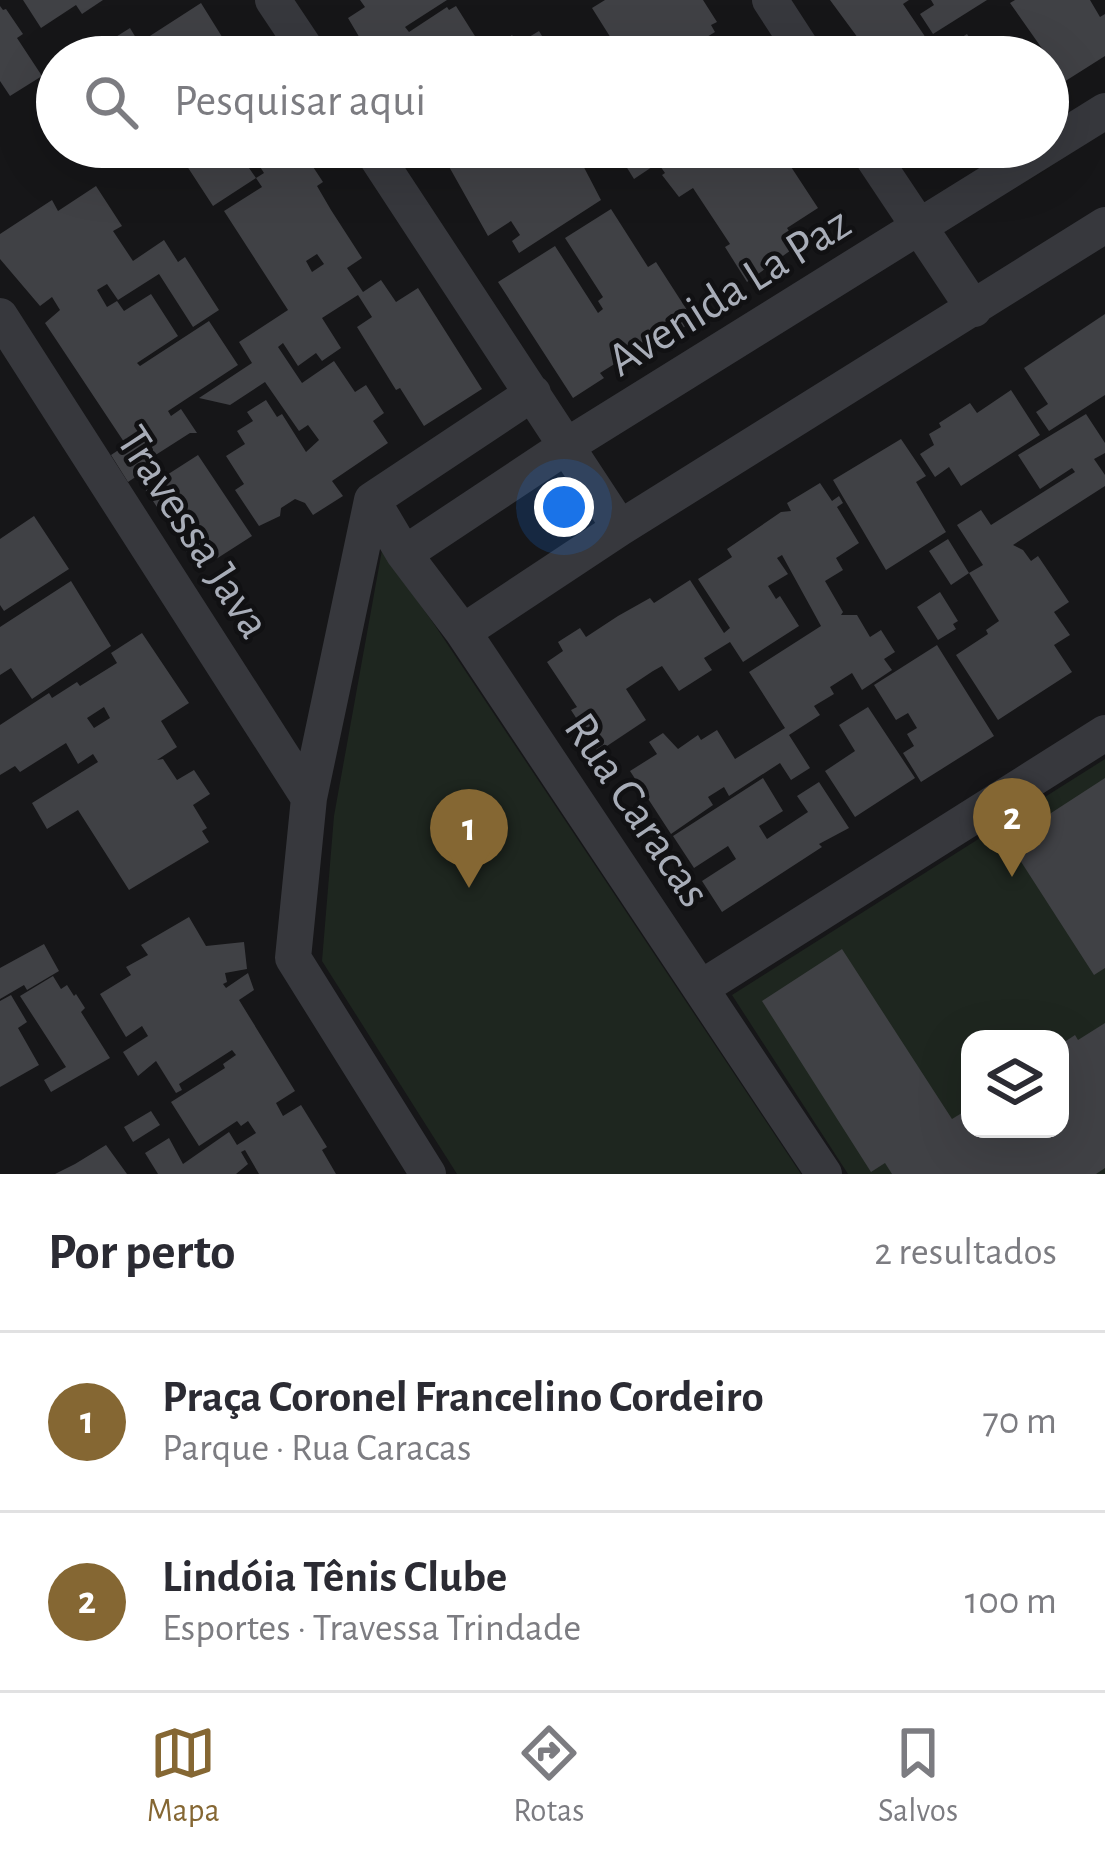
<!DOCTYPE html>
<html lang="pt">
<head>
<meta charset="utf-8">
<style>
	:root { --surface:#fff; --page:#f2f2f3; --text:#2b2b33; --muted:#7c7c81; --line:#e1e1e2; --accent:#856733 }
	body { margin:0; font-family:"Alegreya Sans",sans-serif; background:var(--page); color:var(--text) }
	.controls { position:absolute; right:36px; bottom:36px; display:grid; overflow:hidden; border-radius:24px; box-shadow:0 12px 48px #0002 }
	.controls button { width:108px; height:108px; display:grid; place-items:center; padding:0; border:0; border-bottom:3px solid var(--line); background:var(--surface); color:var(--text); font:60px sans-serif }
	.you { position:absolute; left:564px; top:507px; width:42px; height:42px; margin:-30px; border:9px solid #fff; border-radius:50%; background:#1a73e8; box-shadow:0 0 0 18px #1a73e833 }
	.badge { display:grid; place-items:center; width:78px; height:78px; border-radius:50%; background:var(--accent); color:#fff; font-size:39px; font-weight:700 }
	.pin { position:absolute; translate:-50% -99px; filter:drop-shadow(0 3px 6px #0008) }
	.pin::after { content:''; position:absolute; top:63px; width:42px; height:36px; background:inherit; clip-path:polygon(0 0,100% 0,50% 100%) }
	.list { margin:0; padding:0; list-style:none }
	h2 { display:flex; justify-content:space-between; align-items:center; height:156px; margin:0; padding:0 48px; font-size:51px }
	h2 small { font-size:39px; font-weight:400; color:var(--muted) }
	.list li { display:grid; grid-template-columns:78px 1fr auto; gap:36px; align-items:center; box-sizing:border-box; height:180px; padding:0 48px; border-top:3px solid var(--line) }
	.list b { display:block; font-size:45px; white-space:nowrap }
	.list p { margin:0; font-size:39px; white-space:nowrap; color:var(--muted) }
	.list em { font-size:39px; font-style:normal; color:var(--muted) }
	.icon { flex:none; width:66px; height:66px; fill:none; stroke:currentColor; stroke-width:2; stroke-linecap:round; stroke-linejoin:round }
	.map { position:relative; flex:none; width:1105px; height:1174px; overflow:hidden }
	.search { position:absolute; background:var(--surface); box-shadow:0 12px 48px #0002; left:36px; right:36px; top:36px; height:132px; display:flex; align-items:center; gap:30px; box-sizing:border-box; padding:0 42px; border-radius:66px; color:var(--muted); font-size:45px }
	.sheet { height:516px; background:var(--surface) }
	nav { display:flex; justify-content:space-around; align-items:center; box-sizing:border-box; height:168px; border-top:3px solid var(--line); background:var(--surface); font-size:33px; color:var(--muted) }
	nav a { display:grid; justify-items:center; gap:6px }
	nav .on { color:var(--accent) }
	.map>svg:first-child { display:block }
	.green { fill:#1e261f; fill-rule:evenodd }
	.building { fill:#404145; fill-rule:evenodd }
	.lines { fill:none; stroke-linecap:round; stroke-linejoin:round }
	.minor { stroke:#37383d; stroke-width:36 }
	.labels { text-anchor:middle; stroke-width:9; stroke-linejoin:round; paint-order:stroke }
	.street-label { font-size:48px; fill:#a8adb8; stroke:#111113 }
</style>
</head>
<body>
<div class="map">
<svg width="1105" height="1174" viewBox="0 0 1105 1174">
	<rect width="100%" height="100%" fill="#161618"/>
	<path class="green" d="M382,550l54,77 365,547h-344l-135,-213 12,-145z
		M1105,759v415h-257l-116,-179zM970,1039h90v90h-90z"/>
	<path class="building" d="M23,0h80l-21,14 -6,-9 -35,23z
		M360,0h87l-42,27 4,5 38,-25 2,3 7,-4 29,46 27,-17 7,8 20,-12 14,23 -182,3 -23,-39 17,-11z
		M605,0h98l14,22 -6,3 4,7 -13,8 5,9 11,-7 9,15h-109l-8,-11 4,-3 -22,-35z
		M830,0h79l-6,4 23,34 -5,3 10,16h-59z
		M931,0h56l-54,34 -13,-20 14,-9z
		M1015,0h75l10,17 5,-3v42l-49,31 -2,-4 -6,4v-30l-38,-54z
		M201,3l33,53 10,-7 5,8h-165l46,-29 9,15z
		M0,6l3,4 3,-1 17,25 -6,4 25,38 -32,20 -10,-15z
		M967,34l11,17 27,-15 13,21h-70l-5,-8z
		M203,147h97l23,35 -6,4 14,24 31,48 -15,10 16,24 18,-12 15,22 22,-14 64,101 -58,37 -24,-38 -4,2 -39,-63 15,-10 -14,-22 -36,23 19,30 -19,13 -6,-8 -18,13 -15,-23 -5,4 24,36 32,-22 21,31 11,-7 18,28 -11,8 15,22 -56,38 11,15 -30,19 -8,-12 -10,-4 -14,9 -1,8 -21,10 -24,-36 9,-6 -18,-28 19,-12 -8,-13 16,-10 -6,-9 19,-12 11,17 5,-3 24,38 13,-12 -11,-15 -9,6 -34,-49 -35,23 -31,-7 53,-35 -13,-21 49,-32 -64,-99 38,-24 -6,-9 8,-5 -7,-11 -8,6 7,10 -43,28 -30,-46zM317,254l7,10 -12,8 -6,-11z
		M438,147h146l-8,5 25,48 -82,53 -7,-12 8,-6 -9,-14 -23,15z
		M614,147h164l40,61 -31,20 11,17 -51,37 -22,-35 5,-3 -37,-56 -14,9 -17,-22 3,-2 -7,-10 -24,16z
		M924,147h31l-22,14z
		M96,186l26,40 -9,5 20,30 31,-21 14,22 7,-5 34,53 -26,17 -34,-53 -41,26 -11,-16 -10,6 10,17 10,-6 7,10 27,-17 27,42 -41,27 3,3 69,-45 29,44 -70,46 3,5 10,-7 16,24h-7l-36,23 4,6 -30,20 -17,-27 15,-10 -81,-122 15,-13 -8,-13 -12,9 -40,-47v-25l52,-34 6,11z
		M611,209l37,58 8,-5 38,59 -59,37 -3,-5 -32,20 4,5 -31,20 -75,-116 57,-36 43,67 5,-4 -5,-8 5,-4 -38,-59z
		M1105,314v81l-56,36 -13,-19 12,-8 -24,-36z
		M1011,390l29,45 -79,51 -12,-19 -14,10 -15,-23 14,-9 -5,-11 12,-7 -2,-4 31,-20 7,10z
		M1086,414l19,29v10l-11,6 11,16v11l-92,59 10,5 8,11 7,-5 31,46 -15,10 16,23 -16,10 18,27 -74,48 -42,-65 32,-21 -2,-4 13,-9 -30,-48 14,-8 -26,-40 24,-15 10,15 84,-53 -3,-4 -32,21 -22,-34z
		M901,439l25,37 -10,6 30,50 -60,38 -53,-90z
		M198,455l54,81 -53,34 -54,-81z
		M820,483l12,18 7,-5 4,7 -6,4 22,36 -23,15 7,12 -18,11 18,31 -2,3h16l13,22 11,-7 14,22 -11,7 8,11 -30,20 -10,-17 -22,14 4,7 -20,12 6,9 -31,20 21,33 -19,12 -11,-17 -51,33 -5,-9 -16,10 5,8 -42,29 -41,-63 27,-17 -8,-12 14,-9 15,16 20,-14 3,5 16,-10 18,29 50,-31 -36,-56 72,-46 -39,-71 -5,3 11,16 -20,12 8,13 4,-3 19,30 -56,36 -13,-20 -26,16 8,12 -33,21 -17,-25 -9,5 -27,18 20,31 -48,32 -27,-42 6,-3 -30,-45 16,-11 -5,-9 22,-14 6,9 32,-21 32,-18 4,5 36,-23 34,53 6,-5 -32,-49 34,-22 -5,-8 54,-37 10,-1 -4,-8z
		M34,516l35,53 -65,42 -4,-6v-66z
		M948,539l21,34 -18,12 -22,-34z
		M71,581l40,65 -79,53 -21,-31 -11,7v-48z
		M940,592l18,29 -5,3 3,5 -18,11 -21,-33z
		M142,633l47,70 -28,18 16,26 -20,13 6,-1 14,21 17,-10 16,24 -17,11 14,23 -5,3 7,11 -80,48 -51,-80 -31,19 -15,-26 66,-41 -5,-8 -15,10 -12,-21 -46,29 -5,-6 -15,9v-50l49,-32 3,5 25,-16 3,4 37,-23 -6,-10zM104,707l6,11 -16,10 -7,-10z
		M937,645l57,91 -73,46 -18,-29 11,-7 -7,-12 10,-6 -9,-15 -12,7 -22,-35z
		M868,707l47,71 -60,39 -30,-46 30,-20 -16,-26z
		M763,778l20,33 -24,15 8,13 41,-27 -11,-16 22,-14 30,46 -30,16 3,3 -100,65 -20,-31 34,-22 -8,-13 -34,22 -21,-32z
		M1105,778v190l-11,7 -76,-118 3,-2 -10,-16z
		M189,917l17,29 38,-4 3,27 -22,4 2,9 -4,2 3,4 22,-15 6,17 -15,10 56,91 -19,12 7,13 18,-11 26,42 -5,3 14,24h-77l-14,-24 -4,2 7,12 -12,10h-78l-13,-21 24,-15 14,26 46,-32 8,13 19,-12 -8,-12 -7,5 -4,-5 -38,25 -28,-44 54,-34 -2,-4 13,-9 -4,-5 -53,34 3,6 -6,3 -20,-32 -18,15 -15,-24 25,-16 -6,-10 -16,11 -26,-43 31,-19 -5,-8 22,-12 -7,-10z
		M44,944l15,27 -32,19 -3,-5 -24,14v-31z
		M842,949l110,170 18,-11v21h90v-84l15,-10 3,5 27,-17v145l-9,6h-204l-7,-11 -14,9 -109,-171z
		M53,976l8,13 6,-4 7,11 2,-2 9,14 -4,4 29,46 -59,34 -7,-12 22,-13 -46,-71z
		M11,995l16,27 -9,6 21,37 -39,22v-86z
		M151,1111l9,14 -27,17 -9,-15z
		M106,1145l21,29h-72l20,-10z"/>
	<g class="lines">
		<path class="minor" d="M273,0l38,57
			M770,0l37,57
			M370,147l250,381
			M866,147l108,162
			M0,316l309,482
			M372,500l32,54 59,78 361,542
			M372,500l-63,298 -16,160 135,216
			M372,500l161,-107
			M404,554l164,-109 537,-334
			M463,632l157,-104 485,-303
			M701,988l404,-255"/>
	</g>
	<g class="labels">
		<g class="street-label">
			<text transform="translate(728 290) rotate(-32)" y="17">Avenida La Paz</text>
			<text transform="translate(195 531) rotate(57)" y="17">Travessa Java</text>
			<text transform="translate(639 809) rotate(56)" y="17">Rua Caracas</text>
		</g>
	</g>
</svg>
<div class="controls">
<button><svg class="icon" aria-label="layers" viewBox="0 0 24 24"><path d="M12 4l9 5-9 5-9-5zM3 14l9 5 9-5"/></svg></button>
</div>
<div class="you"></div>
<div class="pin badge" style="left:469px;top:888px">1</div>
<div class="pin badge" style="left:1012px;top:877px">2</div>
<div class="search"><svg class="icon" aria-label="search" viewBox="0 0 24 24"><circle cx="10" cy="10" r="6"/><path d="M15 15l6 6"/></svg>Pesquisar aqui</div>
</div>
<section class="sheet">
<h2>Por perto<small>2 resultados</small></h2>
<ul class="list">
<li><span class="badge">1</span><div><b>Praça Coronel Francelino Cordeiro</b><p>Parque · Rua Caracas</p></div><em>70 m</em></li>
<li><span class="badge">2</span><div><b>Lindóia Tênis Clube</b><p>Esportes · Travessa Trindade</p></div><em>100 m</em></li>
</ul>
</section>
<nav>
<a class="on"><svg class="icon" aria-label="map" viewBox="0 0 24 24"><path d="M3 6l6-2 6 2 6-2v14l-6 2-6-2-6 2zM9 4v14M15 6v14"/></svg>Mapa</a>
<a><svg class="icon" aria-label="directions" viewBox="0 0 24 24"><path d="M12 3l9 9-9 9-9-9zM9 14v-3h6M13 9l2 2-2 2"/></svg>Rotas</a>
<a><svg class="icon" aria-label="saved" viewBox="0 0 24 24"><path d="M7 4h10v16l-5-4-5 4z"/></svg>Salvos</a>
</nav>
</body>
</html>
